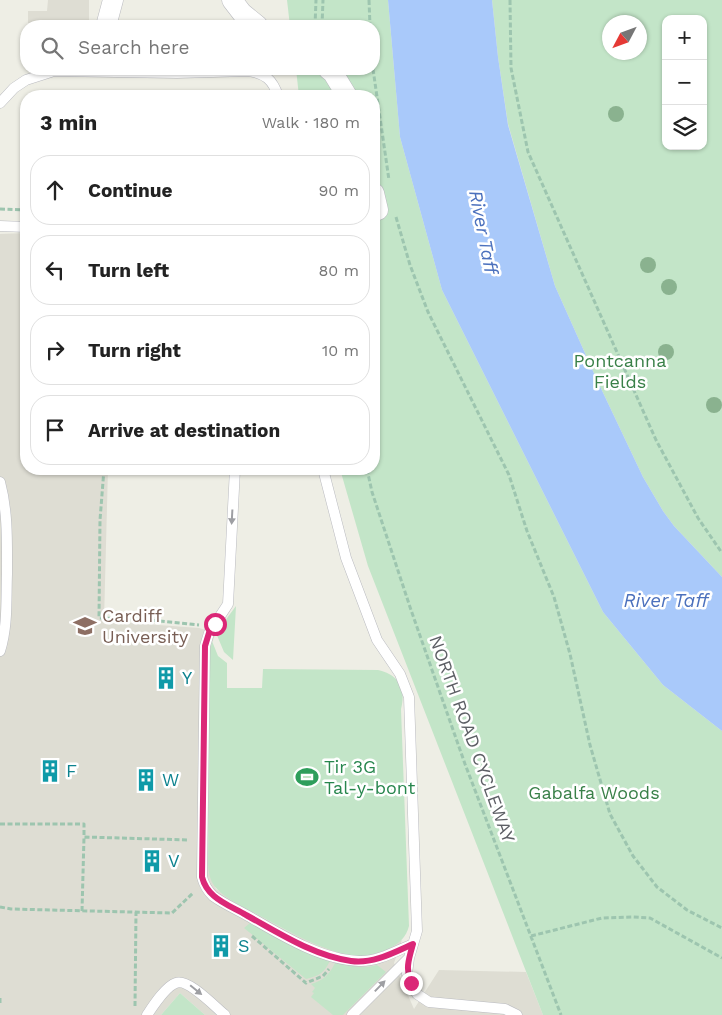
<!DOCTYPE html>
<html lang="en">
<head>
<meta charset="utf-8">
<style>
	:root { --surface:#fff; --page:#f6f6f6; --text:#222; --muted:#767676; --line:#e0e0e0 }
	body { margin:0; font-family:"Work Sans",sans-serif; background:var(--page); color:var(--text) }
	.controls { position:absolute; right:15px; top:15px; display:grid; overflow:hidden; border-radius:10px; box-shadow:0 1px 4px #0004 }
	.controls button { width:45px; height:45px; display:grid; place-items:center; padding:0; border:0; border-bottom:1px solid var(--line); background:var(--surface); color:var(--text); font:25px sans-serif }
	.compass { position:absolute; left:602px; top:15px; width:45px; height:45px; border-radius:50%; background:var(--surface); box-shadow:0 1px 4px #0004; rotate:229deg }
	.stop { position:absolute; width:15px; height:15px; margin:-11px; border:4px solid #db2777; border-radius:50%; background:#fff }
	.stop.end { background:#db2777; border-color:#fff; box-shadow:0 1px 5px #0008 }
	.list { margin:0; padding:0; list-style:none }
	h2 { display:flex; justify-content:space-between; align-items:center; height:65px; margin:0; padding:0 20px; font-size:21px }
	h2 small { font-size:16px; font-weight:400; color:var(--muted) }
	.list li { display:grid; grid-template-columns:32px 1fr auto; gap:15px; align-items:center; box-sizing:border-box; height:70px; margin:0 10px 10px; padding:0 10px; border:1px solid var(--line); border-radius:20px }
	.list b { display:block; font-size:19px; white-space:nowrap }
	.list em { font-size:16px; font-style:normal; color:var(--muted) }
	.icon { flex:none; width:28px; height:28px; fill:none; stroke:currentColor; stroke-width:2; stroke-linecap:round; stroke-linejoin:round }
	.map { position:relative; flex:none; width:722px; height:1015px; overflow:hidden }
	.search { position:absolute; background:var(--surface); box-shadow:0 1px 4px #0004; left:20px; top:20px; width:360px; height:55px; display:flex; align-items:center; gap:12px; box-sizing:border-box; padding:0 18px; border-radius:20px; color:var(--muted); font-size:19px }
	.panel { position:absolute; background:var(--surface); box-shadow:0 1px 4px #0004; left:20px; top:90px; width:360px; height:385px; border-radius:20px }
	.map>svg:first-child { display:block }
	.education { fill:#deddd3 }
	.green { fill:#c3e5c8; fill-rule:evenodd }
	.water { fill:#a9c9fa }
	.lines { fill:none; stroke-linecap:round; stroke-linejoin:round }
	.service-casing { stroke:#babbc0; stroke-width:11 }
	.minor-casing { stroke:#babbc0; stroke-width:21 }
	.path { stroke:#9dc5af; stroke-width:3; stroke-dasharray:5 2.5; stroke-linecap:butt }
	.service { stroke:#fff; stroke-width:10 }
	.minor { stroke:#fff; stroke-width:20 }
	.tree { fill:#8ab28f }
	.oneway { fill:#9e9fa3 }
	.route { stroke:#db2777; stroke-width:6 }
	.labels { text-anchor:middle; stroke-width:5; stroke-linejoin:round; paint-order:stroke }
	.park-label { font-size:18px; fill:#398048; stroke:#fff }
	.education-label { font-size:18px; fill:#785e54; stroke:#fff; text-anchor:start }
	.culture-label { font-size:18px; fill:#0d838f; stroke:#fff; text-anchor:start }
	.street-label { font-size:18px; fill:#5d5f65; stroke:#fff }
	.leisure-label { font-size:18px; fill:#27864d; stroke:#fff; text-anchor:start }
	.water-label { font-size:19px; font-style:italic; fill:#4c71bd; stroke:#fff }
</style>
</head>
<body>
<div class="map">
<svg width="722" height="1015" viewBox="0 0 722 1015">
	<rect width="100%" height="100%" fill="#eeeee5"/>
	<path class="education" d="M48,0h41v26h-61v-15h19z
		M26,233v236h82l-4,152 95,7 17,5 -5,12 -2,25 -1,195 8,24 37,23 35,19 49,20 18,5 25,-4 22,-12 -8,23 20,46 25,-39 87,2 17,43h-338l-25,-22 -19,22h-161v-781z"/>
	<path class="green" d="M287,0h101l12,137 42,153 161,322 60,73 59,46v284h-179l-175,-449 -28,-97h34v-373h-75l-3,-27h78v-43h-84z
		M492,0h230v577l-48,-51 -11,-15 -20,-34 -46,-97 -42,-94 -47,-162 -10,-67zM666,19h37v127h-37zM610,22h30v30h-30z
		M236,606l-3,54 -9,-8 -8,-19z
		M212,641l6,15 9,7v25h35l1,-19 115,1c22,5 28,19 23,39l8,217c-3,11 -9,17 -19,22 -9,4 -19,8 -29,8 -30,0 -73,-25 -99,-39 -13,-7 -35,-17 -45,-28 -7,-7 -8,-15 -9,-24l1,-195 1,-20z
		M250,923l27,15 53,23c-6,12 -11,15 -24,18l-62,-51z
		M335,963c14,3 28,6 42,2l9,7 -43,43h-10l-22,-18 3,-4 -2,-1 3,-4 -4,-4c13,-4 18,-9 24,-21z
		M180,993l25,22h-44z"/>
	<path class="water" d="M388,0h104l6,57 10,68 47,161 42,94 46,97 20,34 11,15 48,51v154l-59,-46 -60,-73 -161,-322 -42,-153z"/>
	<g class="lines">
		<defs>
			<path id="service" d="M0,103l14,-15 12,-8 28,-9 123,2 71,-2c17,2 25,9 30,25
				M0,226l26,1
				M235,469l-7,135 -19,29 -4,13 -3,231c2,8 5,13 11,19 11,8 25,14 37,21 31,18 72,43 109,44 18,1 37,-10 54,-17
				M323,469l23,89 31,82 23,34 9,23 8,234 -8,27 -2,16 10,20 12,8 76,7 12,6
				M0,482c8,30 7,60 7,92 -1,25 1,52 -7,77
				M147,1015c6,-9 19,-29 29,-32 12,-5 39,24 49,32
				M352,1015l57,-57"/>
			<path id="minor" d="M232,0l10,13 16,13
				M106,26l7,-26
				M328,69l5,4 14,23
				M374,193l4,17"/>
		</defs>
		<use href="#service" class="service-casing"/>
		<use href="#minor" class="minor-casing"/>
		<path class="path" d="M369,0l1,26
			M510,0l1,68 17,84 128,288 42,78 24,35
			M315,26l1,-26
			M322,26l1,-26
			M373,69l16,111
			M0,209l26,1
			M396,217l14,48 18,47 81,163 18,56 27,66 16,57 20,91 20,69 23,42 24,31 30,23 35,18
			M104,469l-4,51 -1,98 42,1 58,6
			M367,469l5,23 39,118 54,154 96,251
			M0,824h84v13l105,3
			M0,907l11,2 161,4 21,-20
			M82,911l2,-74
			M252,936l54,47 17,-7 6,-7
			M531,936l71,-18 31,-1 17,1 72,40
			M0,998v5
			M135,1006l1,-94"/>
		<use href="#service" class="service"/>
		<use href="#minor" class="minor"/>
	</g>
	<g class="tree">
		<circle cx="616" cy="114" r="8"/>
		<circle cx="648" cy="265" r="8"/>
		<circle cx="669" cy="287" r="8"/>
		<circle cx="666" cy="352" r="8"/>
		<circle cx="714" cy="405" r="8"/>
	</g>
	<defs><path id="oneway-solid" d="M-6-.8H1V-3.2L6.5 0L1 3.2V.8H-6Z" transform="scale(1.25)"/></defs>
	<g class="oneway">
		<use href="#oneway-solid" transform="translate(232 517) rotate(93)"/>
		<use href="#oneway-solid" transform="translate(380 986) rotate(-46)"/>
		<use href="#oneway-solid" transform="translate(196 990) rotate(39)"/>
	</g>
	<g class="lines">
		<path class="route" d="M215,624l-6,9 -4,13 -3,231c2,8 5,13 12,19 9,8 22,13 32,19 33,18 68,41 105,46 22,3 42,-8 62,-17 -4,14 -8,25 -2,39"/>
	</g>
	<defs>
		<symbol id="university-bare" viewBox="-9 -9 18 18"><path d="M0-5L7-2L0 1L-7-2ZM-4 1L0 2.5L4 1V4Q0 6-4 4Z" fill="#8d6e63" stroke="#fff" stroke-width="2.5" paint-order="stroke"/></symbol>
		<symbol id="building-bare" viewBox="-9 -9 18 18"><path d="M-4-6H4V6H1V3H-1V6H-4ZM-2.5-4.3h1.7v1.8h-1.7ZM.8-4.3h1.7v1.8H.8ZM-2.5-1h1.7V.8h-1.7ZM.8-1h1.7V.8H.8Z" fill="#0f9aa8" stroke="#fff" stroke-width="2.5" paint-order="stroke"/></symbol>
		<symbol id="stadium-bare" viewBox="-9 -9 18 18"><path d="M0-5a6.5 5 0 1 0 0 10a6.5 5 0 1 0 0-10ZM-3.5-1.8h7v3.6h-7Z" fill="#2e9e5b" stroke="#fff" stroke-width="2.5" paint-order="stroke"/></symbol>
	</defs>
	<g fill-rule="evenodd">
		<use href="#university-bare" x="69" y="610" width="32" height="32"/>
		<use href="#building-bare" x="150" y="662" width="32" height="32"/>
		<use href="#building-bare" x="34" y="755" width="32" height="32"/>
		<use href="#stadium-bare" x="291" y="761" width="32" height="32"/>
		<use href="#building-bare" x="130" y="764" width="32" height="32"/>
		<use href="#building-bare" x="136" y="845" width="32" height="32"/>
		<use href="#building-bare" x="205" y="930" width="32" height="32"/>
	</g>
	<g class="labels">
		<g class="park-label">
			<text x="620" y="367">Pontcanna<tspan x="620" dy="21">Fields</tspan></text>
			<text x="594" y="799">Gabalfa Woods</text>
		</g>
		<g class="education-label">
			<text x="102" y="622">Cardiff<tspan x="102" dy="21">University</tspan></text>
		</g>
		<g class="culture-label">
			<text x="182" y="684">Y</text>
			<text x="66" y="777">F</text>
			<text x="162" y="786">W</text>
			<text x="168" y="867">V</text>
			<text x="238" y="952">S</text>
		</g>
		<g class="street-label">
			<text transform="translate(472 739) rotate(70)" y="6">NORTH ROAD CYCLEWAY</text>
		</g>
		<g class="leisure-label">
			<text x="324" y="773">Tir 3G<tspan x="324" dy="21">Tal-y-bont</tspan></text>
		</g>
		<g class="water-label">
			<text transform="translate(484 232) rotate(79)" y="7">River Taff</text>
			<text x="666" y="607">River Taff</text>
		</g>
	</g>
</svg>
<div class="controls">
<button>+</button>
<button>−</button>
<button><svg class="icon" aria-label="layers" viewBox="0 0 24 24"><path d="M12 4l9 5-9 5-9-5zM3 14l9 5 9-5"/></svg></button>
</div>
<svg class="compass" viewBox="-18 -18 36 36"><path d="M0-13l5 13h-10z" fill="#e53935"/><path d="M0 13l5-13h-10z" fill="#767676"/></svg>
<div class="stop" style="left:215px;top:624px"></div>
<div class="stop end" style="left:411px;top:983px"></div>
<div class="search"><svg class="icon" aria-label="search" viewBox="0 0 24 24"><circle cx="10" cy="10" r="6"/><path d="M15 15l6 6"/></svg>Search here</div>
<section class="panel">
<h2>3 min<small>Walk · 180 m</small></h2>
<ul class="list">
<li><svg class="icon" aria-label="ahead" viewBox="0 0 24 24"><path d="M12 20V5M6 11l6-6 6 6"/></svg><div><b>Continue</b></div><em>90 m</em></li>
<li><svg class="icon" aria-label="left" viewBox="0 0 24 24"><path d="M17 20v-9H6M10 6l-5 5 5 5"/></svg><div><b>Turn left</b></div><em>80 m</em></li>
<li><svg class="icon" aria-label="right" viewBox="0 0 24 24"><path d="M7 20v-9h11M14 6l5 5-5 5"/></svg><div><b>Turn right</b></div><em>10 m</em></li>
<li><svg class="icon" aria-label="arrive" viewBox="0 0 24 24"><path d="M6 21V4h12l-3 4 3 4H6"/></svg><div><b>Arrive at destination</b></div></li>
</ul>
</section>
</div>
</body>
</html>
